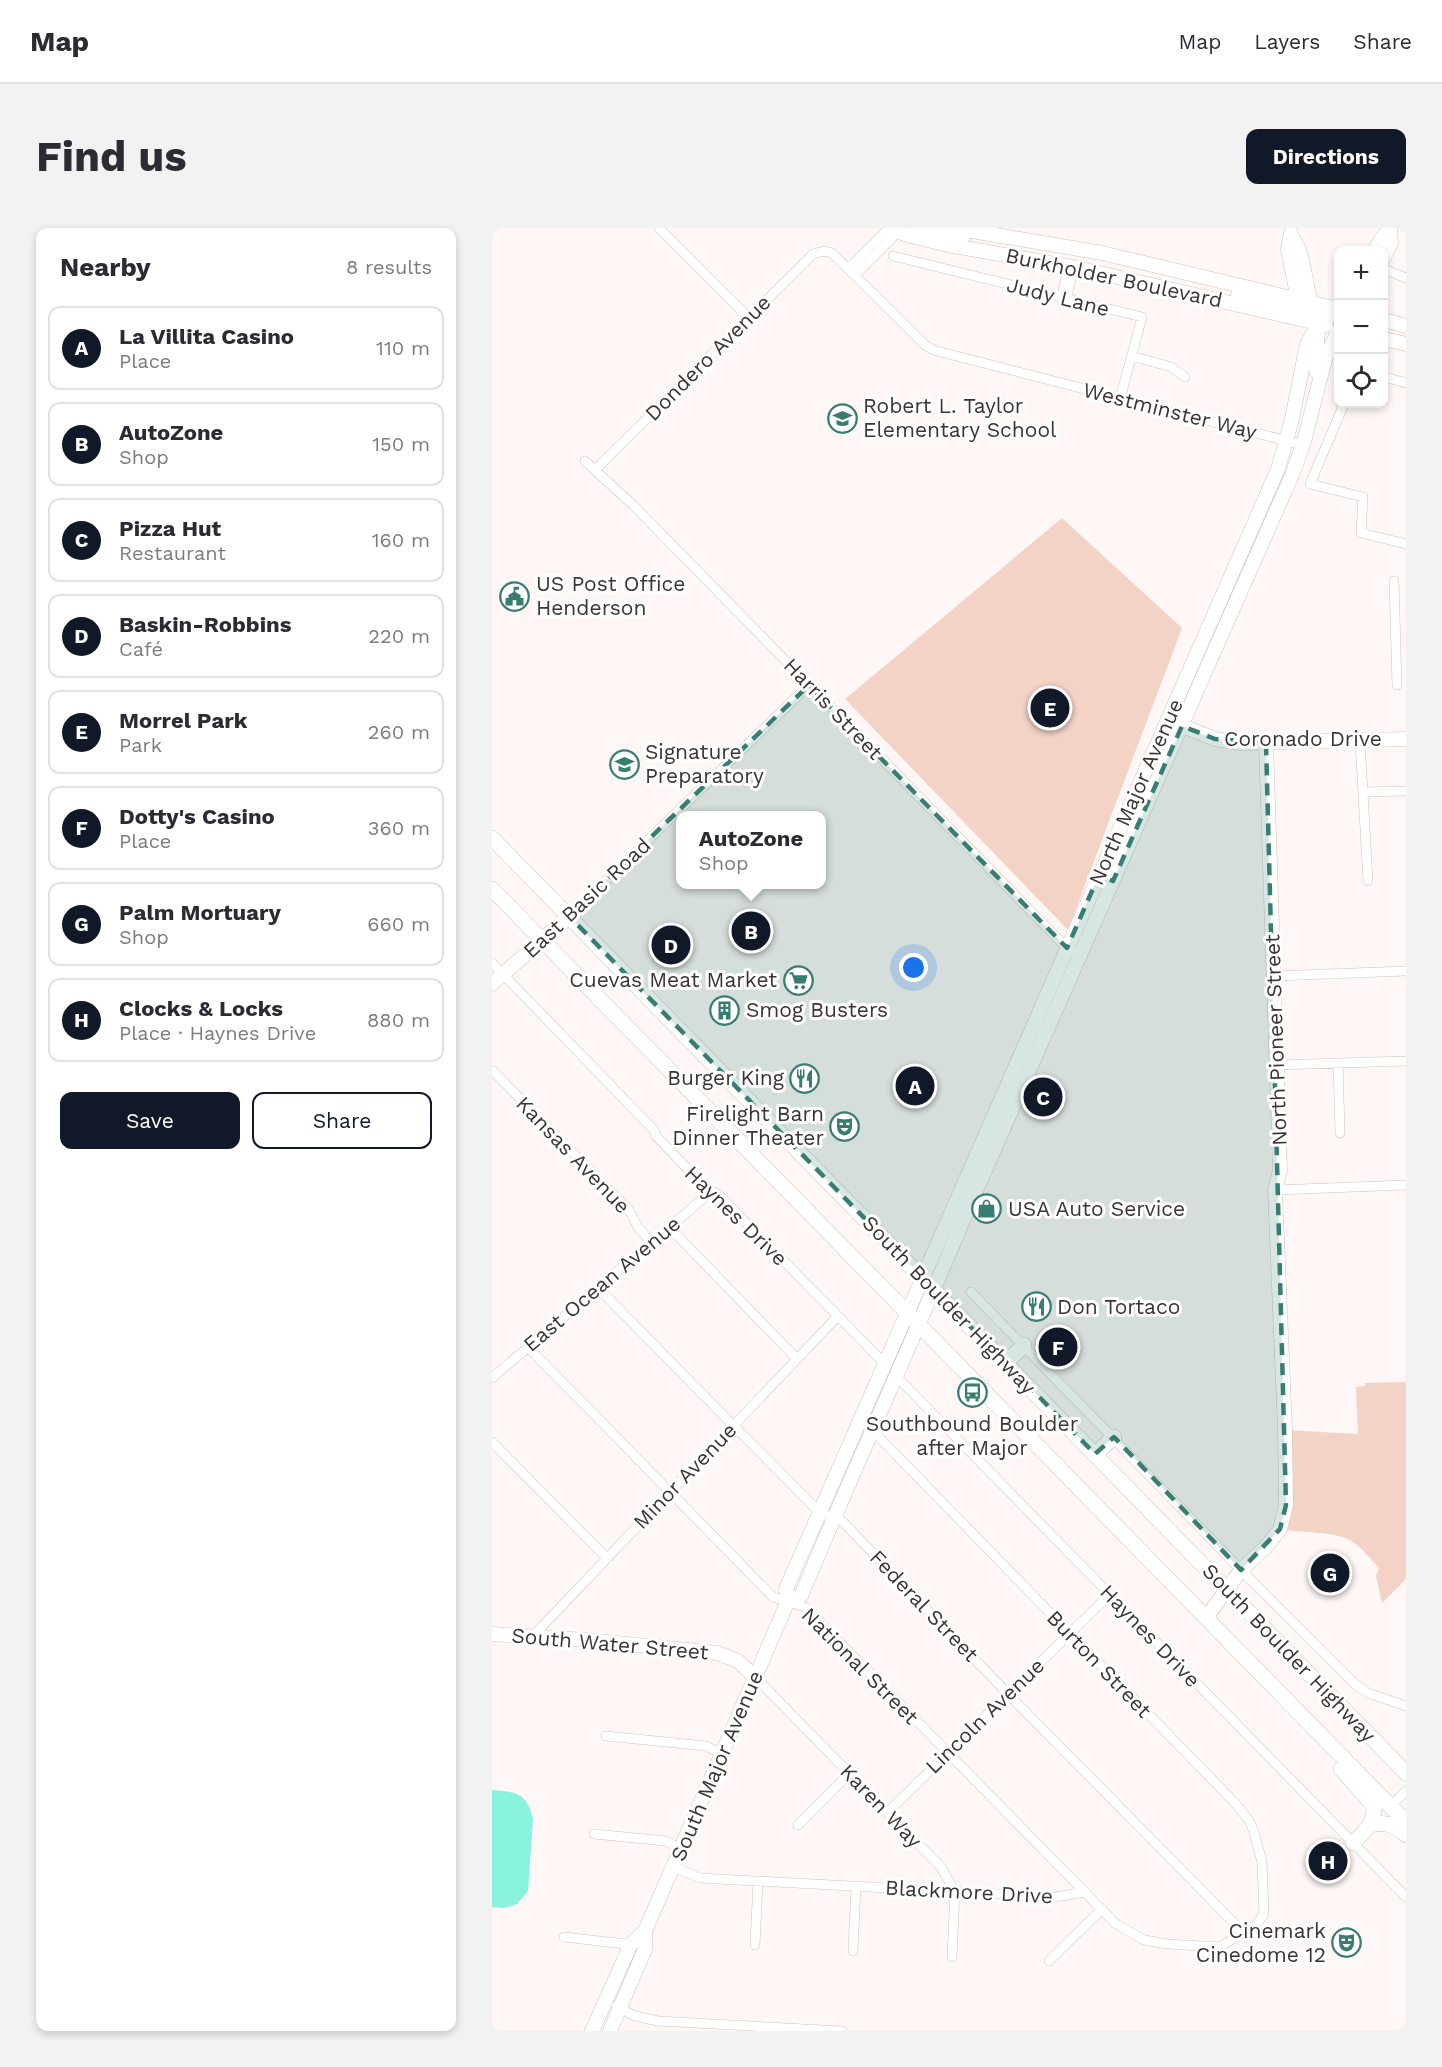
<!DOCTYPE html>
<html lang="en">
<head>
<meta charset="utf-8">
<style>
	:root { --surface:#fff; --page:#f2f2f3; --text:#2b2b33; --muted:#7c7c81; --line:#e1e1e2; --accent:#111827 }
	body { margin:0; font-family:"Work Sans",sans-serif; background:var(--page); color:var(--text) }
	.controls { position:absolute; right:18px; top:18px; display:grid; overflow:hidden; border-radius:12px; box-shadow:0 3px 9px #0003 }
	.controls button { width:54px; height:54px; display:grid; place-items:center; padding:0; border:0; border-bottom:2px solid var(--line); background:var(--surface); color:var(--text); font:30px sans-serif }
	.you { position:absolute; left:422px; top:740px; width:21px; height:21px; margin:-15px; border:4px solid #fff; border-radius:50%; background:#1a73e8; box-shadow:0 0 0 9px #1a73e833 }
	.badge { display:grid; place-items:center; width:39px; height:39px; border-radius:50%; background:var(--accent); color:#fff; font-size:20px; font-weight:700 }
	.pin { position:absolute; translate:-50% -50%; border:3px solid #fff; box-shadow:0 2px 6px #0006 }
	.popup { position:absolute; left:184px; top:583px; width:150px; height:78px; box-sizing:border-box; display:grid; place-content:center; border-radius:12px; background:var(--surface); filter:drop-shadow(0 2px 4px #0005); font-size:20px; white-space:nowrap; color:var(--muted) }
	.popup b { font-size:22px; color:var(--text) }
	.popup::after { content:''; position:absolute; left:50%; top:100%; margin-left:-12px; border:12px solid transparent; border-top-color:var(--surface) }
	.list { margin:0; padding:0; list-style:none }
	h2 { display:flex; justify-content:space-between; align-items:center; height:78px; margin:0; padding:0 24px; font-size:26px }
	h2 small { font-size:20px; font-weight:400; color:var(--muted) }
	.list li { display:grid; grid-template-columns:39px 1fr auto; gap:18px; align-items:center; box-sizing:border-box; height:84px; margin:0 12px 12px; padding:0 12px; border:2px solid var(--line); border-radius:12px }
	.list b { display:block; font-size:22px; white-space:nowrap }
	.list p { margin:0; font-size:20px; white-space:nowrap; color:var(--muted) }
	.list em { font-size:20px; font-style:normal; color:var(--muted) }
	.actions { display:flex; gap:12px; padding:18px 24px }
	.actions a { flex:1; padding:14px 0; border:2px solid var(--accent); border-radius:12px; text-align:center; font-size:21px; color:var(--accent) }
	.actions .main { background:var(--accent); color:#fff }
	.icon { flex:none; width:33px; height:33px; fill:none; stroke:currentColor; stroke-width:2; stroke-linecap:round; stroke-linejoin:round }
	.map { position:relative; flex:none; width:914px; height:1803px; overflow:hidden; border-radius:12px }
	header { display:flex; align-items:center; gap:36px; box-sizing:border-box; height:84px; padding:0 30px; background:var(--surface); border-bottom:2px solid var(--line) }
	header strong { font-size:28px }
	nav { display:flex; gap:33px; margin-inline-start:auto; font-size:21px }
	.intro { display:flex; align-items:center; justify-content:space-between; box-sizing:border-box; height:144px; padding:0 36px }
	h1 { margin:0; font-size:42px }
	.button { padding:15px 27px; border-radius:12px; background:var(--accent); color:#fff; font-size:21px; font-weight:700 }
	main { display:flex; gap:36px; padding:0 36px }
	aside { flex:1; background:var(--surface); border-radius:12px; box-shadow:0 3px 9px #0003 }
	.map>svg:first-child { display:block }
	.green { fill:#f4d3c7 }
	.water { fill:#88f2de }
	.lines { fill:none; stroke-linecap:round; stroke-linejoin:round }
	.street-casing { stroke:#d1c2bc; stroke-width:10 }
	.secondary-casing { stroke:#d1c2bc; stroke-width:15 }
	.primary-casing { stroke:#d1c2bc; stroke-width:16 }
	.street { stroke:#fff; stroke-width:9 }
	.secondary { stroke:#fff; stroke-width:14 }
	.primary { stroke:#fff; stroke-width:15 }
	.marked { fill:#387d71; fill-opacity:0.2; stroke:#387d71; stroke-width:4.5; stroke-dasharray:12 8; stroke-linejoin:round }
	.labels { text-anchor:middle; stroke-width:6; stroke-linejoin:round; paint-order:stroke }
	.street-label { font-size:21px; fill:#3b3432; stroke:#fff }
	.poi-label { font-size:21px; fill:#3b3432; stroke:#fff; text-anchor:start }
</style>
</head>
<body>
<header>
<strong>Map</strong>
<nav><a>Map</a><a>Layers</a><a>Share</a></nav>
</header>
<div class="intro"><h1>Find us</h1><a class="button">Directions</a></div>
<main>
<aside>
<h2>Nearby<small>8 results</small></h2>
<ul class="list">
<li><span class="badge">A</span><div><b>La Villita Casino</b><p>Place</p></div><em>110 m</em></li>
<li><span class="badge">B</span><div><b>AutoZone</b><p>Shop</p></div><em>150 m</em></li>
<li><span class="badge">C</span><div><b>Pizza Hut</b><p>Restaurant</p></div><em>160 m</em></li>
<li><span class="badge">D</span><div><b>Baskin-Robbins</b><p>Café</p></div><em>220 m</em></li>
<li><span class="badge">E</span><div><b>Morrel Park</b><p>Park</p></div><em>260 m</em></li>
<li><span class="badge">F</span><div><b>Dotty's Casino</b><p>Place</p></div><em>360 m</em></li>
<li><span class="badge">G</span><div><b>Palm Mortuary</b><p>Shop</p></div><em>660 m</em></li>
<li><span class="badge">H</span><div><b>Clocks &amp; Locks</b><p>Place · Haynes Drive</p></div><em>880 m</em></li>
</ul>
<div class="actions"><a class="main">Save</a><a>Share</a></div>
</aside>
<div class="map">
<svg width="914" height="1803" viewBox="0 0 914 1803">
	<rect width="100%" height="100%" fill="#fef7f5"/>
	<path class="green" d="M570,290l120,110 -114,302 -223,-231z
		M914,1154v197l-24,24 -6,-27 3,-8c-9,-9 -17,-21 -28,-27 -15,-10 -52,-8 -71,-12l5,-99 73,4 -2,-47 9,-1v-3z"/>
	<path class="water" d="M0,1562c24,2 35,2 41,29l-5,72 -11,13 -12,4 -13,-1z"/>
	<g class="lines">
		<defs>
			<path id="street" d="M167,0l90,90
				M401,28l249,61 -22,82
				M356,41l41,-41
				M892,41l22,9
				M363,47l45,-45
				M640,128l39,11 14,10
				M892,149l22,6
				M852,176l-34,80 53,13 -2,36 45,11
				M93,233l49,45 437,446
				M103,242l218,-216 11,-3 8,2 93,92 8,5 370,95
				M902,353l3,104
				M868,513l8,140
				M871,564l43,-1
				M77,688l240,-231
				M0,735l162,167 2,6 48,50 15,9 165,168
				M782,748l132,-5
				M846,835l2,70
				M785,837l129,-4
				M0,842l137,140 9,17 13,15
				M783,962l131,-5
				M177,999l128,132
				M106,1060l218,221 17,10 9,2 166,173 236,239
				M479,1064l270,278 114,114 13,9 38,13
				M36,1119l245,250 32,10 311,317 28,16 23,4 53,3 36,-22 8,-11 -2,-52 -8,-30 -4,-10 -14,-18 -364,-374 -4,-2
				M403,1147l511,522
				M0,1150l220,-187
				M0,1214l115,116
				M40,1409l306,-321
				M264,1450l185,189 14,25 -3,65
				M114,1508l100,10 16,8
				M899,1578l15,-15
				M395,1585l222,-218
				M306,1597l52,-52
				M102,1606l72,7 16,9
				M182,1639l26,11 355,19 30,-5
				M72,1709l70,8
				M263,1717l3,-64
				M361,1723l3,-65
				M557,1733l53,-52
				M124,1778l19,10 23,5 184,10"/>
			<path id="secondary" d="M397,0l18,7 41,10 130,23 248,57
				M462,0l148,25 236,56
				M425,2l46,6
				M799,5l-3,16 11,56
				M800,9c14,19 12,47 20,69
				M883,22l6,-11 10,-11
				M892,29l7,-14 -1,-14
				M746,67l78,17
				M572,70l7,-31
				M892,92l22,6
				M892,111l22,5
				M824,143l2,-44
				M683,495l40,16 25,4 166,-4
				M0,756l77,-68
				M296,1373l13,-5c53,-127 110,-251 163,-378l328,-743 11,-30 22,-85 13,-29
				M714,1390l35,-48 25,-23 14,-18 6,-24 -1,-75 -10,-240 5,-20 -14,-427
				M0,1406l95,6 130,13 21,8 18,17
				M100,1803l39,-87 14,-13
				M118,1803l35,-82v-18l143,-330 -2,-12 492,-1120 14,-50 15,-75 11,-20 20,-15"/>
			<path id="primary" d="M0,610l914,935
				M0,661l914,933
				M514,1135l18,-18
				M603,1226l19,-17
				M849,1541l33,37c2,17 -10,26 -21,37
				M878,1597c16,-4 24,0 36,10"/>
		</defs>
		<use href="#street" class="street-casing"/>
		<use href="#secondary" class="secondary-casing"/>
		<use href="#primary" class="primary-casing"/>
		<use href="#street" class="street"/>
		<use href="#secondary" class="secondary"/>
		<use href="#primary" class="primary"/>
	</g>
	<path class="marked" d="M317,457l258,263 32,-73 14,6 69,-155 33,13 51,4 20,762 -6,24 -39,41 -127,-133 -19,17 -526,-538z"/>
	<defs>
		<symbol id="school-ring" viewBox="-11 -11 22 22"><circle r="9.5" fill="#fff" stroke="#387d71" stroke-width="1.5"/><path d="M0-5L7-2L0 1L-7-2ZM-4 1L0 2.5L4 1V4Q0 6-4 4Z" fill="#387d71"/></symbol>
		<symbol id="civic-ring" viewBox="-11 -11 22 22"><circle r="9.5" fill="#fff" stroke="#387d71" stroke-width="1.5"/><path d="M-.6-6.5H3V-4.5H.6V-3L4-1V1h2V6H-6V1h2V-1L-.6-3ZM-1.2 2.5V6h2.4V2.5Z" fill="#387d71"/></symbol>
		<symbol id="supermarket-ring" viewBox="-11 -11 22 22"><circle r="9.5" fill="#fff" stroke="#387d71" stroke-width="1.5"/><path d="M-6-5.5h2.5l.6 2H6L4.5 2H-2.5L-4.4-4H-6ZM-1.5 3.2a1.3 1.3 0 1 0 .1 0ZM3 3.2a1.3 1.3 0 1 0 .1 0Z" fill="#387d71"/></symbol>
		<symbol id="building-ring" viewBox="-11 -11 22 22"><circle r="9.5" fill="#fff" stroke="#387d71" stroke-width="1.5"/><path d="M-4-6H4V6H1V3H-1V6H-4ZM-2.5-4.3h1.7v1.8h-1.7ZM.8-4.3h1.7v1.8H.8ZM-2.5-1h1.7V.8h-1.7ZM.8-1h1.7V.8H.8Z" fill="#387d71"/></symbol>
		<symbol id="restaurant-ring" viewBox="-11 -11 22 22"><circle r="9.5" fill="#fff" stroke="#387d71" stroke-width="1.5"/><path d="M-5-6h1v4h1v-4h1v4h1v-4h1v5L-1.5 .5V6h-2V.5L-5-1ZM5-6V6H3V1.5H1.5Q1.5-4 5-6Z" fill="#387d71"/></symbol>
		<symbol id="theatre-ring" viewBox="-11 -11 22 22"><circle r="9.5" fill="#fff" stroke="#387d71" stroke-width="1.5"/><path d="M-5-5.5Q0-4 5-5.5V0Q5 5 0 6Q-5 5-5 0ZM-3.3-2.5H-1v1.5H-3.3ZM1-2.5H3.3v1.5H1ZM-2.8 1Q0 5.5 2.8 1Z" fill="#387d71"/></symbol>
		<symbol id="shop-ring" viewBox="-11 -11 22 22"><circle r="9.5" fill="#fff" stroke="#387d71" stroke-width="1.5"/><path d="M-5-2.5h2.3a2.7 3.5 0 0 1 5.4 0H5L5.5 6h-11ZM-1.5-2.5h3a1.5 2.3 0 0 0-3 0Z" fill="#387d71"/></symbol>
		<symbol id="bus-ring" viewBox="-11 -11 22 22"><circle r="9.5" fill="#fff" stroke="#387d71" stroke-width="1.5"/><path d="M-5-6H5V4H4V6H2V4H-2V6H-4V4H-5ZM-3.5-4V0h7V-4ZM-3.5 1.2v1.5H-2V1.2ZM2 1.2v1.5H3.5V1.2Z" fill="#387d71"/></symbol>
	</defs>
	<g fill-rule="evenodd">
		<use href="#school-ring" x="334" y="174" width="33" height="33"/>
		<use href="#civic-ring" x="6" y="352" width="33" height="33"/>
		<use href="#school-ring" x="116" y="520" width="33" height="33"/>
		<use href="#supermarket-ring" x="290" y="736" width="33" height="33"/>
		<use href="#building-ring" x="216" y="766" width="33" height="33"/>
		<use href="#restaurant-ring" x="296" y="834" width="33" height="33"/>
		<use href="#theatre-ring" x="336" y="882" width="33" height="33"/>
		<use href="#shop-ring" x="478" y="964" width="33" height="33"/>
		<use href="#restaurant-ring" x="528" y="1062" width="33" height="33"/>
		<use href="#bus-ring" x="464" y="1148" width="33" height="33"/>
		<use href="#theatre-ring" x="838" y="1698" width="33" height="33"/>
	</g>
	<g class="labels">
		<g class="street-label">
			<text transform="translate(622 50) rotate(12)" y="7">Burkholder Boulevard</text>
			<text transform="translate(566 69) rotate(14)" y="7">Judy Lane</text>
			<text transform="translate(216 130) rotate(-45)" y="7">Dondero Avenue</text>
			<text transform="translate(678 183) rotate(14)" y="7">Westminster Way</text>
			<text transform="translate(341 481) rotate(46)" y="7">Harris Street</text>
			<text x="811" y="518">Coronado Drive</text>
			<text transform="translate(644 564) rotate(-66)" y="7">North Major Avenue</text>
			<text transform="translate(95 670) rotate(-43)" y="7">East Basic Road</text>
			<text transform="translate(784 812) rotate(-92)" y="7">North Pioneer Street</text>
			<text transform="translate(81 927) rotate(46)" y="7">Kansas Avenue</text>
			<text transform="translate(244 988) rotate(44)" y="7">Haynes Drive</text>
			<text transform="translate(110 1056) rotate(-40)" y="7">East Ocean Avenue</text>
			<text transform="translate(457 1077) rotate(46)" y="7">South Boulder Highway</text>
			<text transform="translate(193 1248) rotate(-46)" y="7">Minor Avenue</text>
			<text transform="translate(432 1378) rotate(46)" y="7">Federal Street</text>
			<text transform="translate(658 1408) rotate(46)" y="7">Haynes Drive</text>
			<text transform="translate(118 1416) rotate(5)" y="7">South Water Street</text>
			<text transform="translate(797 1425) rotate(46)" y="7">South Boulder Highway</text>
			<text transform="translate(607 1436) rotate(46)" y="7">Burton Street</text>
			<text transform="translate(368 1438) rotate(45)" y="7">National Street</text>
			<text transform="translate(493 1488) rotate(-44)" y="7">Lincoln Avenue</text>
			<text transform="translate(225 1538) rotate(-67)" y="7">South Major Avenue</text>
			<text transform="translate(389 1578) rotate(46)" y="7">Karen Way</text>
			<text transform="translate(477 1664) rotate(3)" y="7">Blackmore Drive</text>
		</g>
		<g class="poi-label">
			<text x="371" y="185">Robert L. Taylor<tspan x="371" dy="24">Elementary School</tspan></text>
			<text x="44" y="363">US Post Office<tspan x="44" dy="24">Henderson</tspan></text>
			<text x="153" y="531">Signature<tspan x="153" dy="24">Preparatory</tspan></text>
			<text x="285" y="759" text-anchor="end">Cuevas Meat Market</text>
			<text x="254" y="789">Smog Busters</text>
			<text x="292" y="857" text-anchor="end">Burger King</text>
			<text x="332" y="893" text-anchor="end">Firelight Barn<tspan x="332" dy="24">Dinner Theater</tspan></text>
			<text x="516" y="988">USA Auto Service</text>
			<text x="565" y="1086">Don Tortaco</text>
			<text x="480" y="1203" text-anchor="middle">Southbound Boulder<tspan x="480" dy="24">after Major</tspan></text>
			<text x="834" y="1710" text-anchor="end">Cinemark<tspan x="834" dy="24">Cinedome 12</tspan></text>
		</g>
	</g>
</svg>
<div class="controls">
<button>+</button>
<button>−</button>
<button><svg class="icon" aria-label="locate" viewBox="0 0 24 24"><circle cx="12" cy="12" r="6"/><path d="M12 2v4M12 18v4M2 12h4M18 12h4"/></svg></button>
</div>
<div class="you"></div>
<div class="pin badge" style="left:423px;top:858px">A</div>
<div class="pin badge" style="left:259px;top:703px">B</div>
<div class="popup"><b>AutoZone</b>Shop</div>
<div class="pin badge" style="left:551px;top:869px">C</div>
<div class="pin badge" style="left:179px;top:717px">D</div>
<div class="pin badge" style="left:558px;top:480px">E</div>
<div class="pin badge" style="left:566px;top:1119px">F</div>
<div class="pin badge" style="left:838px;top:1345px">G</div>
<div class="pin badge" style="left:836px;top:1633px">H</div>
</div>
</main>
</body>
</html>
